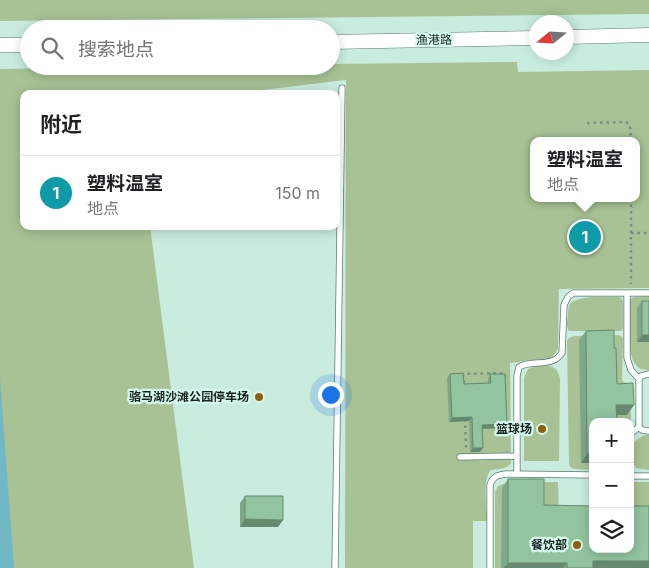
<!DOCTYPE html>
<html lang="zh">
<head>
<meta charset="utf-8">
<style>
	:root { --surface:#fff; --page:#f2f2f2; --text:#202124; --muted:#757577; --line:#e0e0e0; --accent:#905f0c }
	body { margin:0; font-family:Inter,"Noto Sans SC",sans-serif; background:var(--page); color:var(--text) }
	.controls { position:absolute; right:15px; bottom:15px; display:grid; overflow:hidden; border-radius:10px; box-shadow:0 2px 12px #0003 }
	.controls button { width:45px; height:45px; display:grid; place-items:center; padding:0; border:0; border-bottom:1px solid var(--line); background:var(--surface); color:var(--text); font:25px sans-serif }
	.compass { position:absolute; left:529px; top:15px; width:45px; height:45px; border-radius:50%; background:var(--surface); box-shadow:0 2px 12px #0003; rotate:252deg }
	.you { position:absolute; left:330px; top:394px; width:18px; height:18px; margin:-12px; border:4px solid #fff; border-radius:50%; background:#1a73e8; box-shadow:0 0 0 8px #1a73e833 }
	.badge { display:grid; place-items:center; width:32px; height:32px; border-radius:50%; background:var(--accent); color:#fff; font-size:16px; font-weight:700 }
	.pin { position:absolute; translate:-50% -50%; border:2px solid #fff; box-shadow:0 1px 5px #0006 }
	.popup { position:absolute; left:530px; top:137px; width:110px; height:65px; box-sizing:border-box; display:grid; place-content:center; border-radius:10px; background:var(--surface); filter:drop-shadow(0 1px 4px #0005); font-size:16px; white-space:nowrap; color:var(--muted) }
	.popup b { font-size:19px; color:var(--text) }
	.popup::after { content:''; position:absolute; left:50%; top:100%; margin-left:-10px; border:10px solid transparent; border-top-color:var(--surface) }
	.list { margin:0; padding:0; list-style:none }
	h2 { display:flex; justify-content:space-between; align-items:center; height:65px; margin:0; padding:0 20px; font-size:21px }
	h2 small { font-size:16px; font-weight:400; color:var(--muted) }
	.list li { display:grid; grid-template-columns:32px 1fr auto; gap:15px; align-items:center; box-sizing:border-box; height:75px; padding:0 20px; border-top:1px solid var(--line) }
	.list b { display:block; font-size:19px; white-space:nowrap }
	.list p { margin:0; font-size:16px; white-space:nowrap; color:var(--muted) }
	.list em { font-size:16px; font-style:normal; color:var(--muted) }
	.icon { flex:none; width:28px; height:28px; fill:none; stroke:currentColor; stroke-width:2; stroke-linecap:round; stroke-linejoin:round }
	.map { position:relative; flex:none; width:649px; height:568px; overflow:hidden }
	.search { position:absolute; background:var(--surface); box-shadow:0 2px 12px #0003; left:20px; top:20px; width:320px; height:55px; display:flex; align-items:center; gap:12px; box-sizing:border-box; padding:0 18px; border-radius:28px; color:var(--muted); font-size:19px }
	.panel { position:absolute; background:var(--surface); box-shadow:0 2px 12px #0003; left:20px; top:90px; width:320px; height:140px; border-radius:10px }
	.map>svg:first-child { display:block }
	.green { fill:#a8c295; fill-rule:evenodd }
	.water { fill:#71b8c6 }
	.lines { fill:none; stroke-linecap:round; stroke-linejoin:round }
	.service-casing { stroke:#5b7b70; stroke-width:7 }
	.tertiary-casing { stroke:#5b7b70; stroke-width:15 }
	.path { stroke:#758e85; stroke-width:2.5; stroke-dasharray:2.5 4; stroke-linecap:butt }
	.service { stroke:#fff; stroke-width:5.5 }
	.tertiary { stroke:#fff; stroke-width:14 }
	.wall { fill:#7ea989 }
	.shaded-wall { fill:#66896f }
	.building { fill:#92c49f; stroke:#66896f }
	.poi-dot { fill:#905f0c; stroke:#d6f9ed; stroke-width:2 }
	.labels { text-anchor:middle; stroke-width:4.5; stroke-linejoin:round; paint-order:stroke }
	.street-label { font-size:12px; fill:#182420; stroke:#d6f9ed }
	.poi-label { font-size:12px; font-weight:bold; fill:#182420; stroke:#d6f9ed; text-anchor:end }
</style>
</head>
<body>
<div class="map">
<svg width="649" height="568" viewBox="0 0 649 568">
	<rect width="100%" height="100%" fill="#c9ecdf"/>
	<path class="green" d="M0,0h649v14l-649,7z
		M517,62l1,10 131,-2v218l-90,1 -1,59 -3,6 -5,4 -40,5 1,100c-5,7 -12,6 -20,7 -9,9 -4,38 -4,51h-14v47h-128l1,-488 -117,14h-205v132h126l44,342h-194v-499l193,-3h138v-2zM534,141h102v57h-102z
		M649,296v12l-12,34h12v28c-4,0 -8,0 -11,-3 -13,-9 -8,-50 -8,-65l1,-4 4,-1z
		M617,297h3l3,4v28l-2,2h-52c-3,-4 -2,-9 -1,-15 0,-4 0,-8 2,-12 9,-9 35,-7 47,-7z
		M618,335l3,1 2,3 -1,41 8,7 1,32 -3,3h-35v48l-19,-1 -4,-2 -1,-4 -2,-122 2,-3 5,-2z
		M536,366c12,0 21,-3 24,13l-1,82h-35v-83l4,-9z
		M645,435h4v35l-13,-2c-9,-15 -7,-26 9,-33z
		M558,482l1,33 -58,53h-6v-76l3,-6 8,-3z
		M630,482h19v33h-19z"/>
	<path class="water" d="M0,378l14,190h-14z"/>
	<g class="lines">
		<defs>
			<path id="service" d="M627,293v65l4,12 8,9v48l-9,7
				M639,379l2,-3 8,-2
				M639,427l3,3 7,1
				M460,457l57,-1
				M517,474v-98l2,-9c11,-7 26,-1 37,-8 1,0 5,-5 6,-6l2,-48 4,-8 5,-4h76
				M630,476h19
				M335,568l7,-480
				M490,568v-83c3,-9 8,-10 16,-11l87,1"/>
			<path id="tertiary" d="M566,37l83,-2
				M331,42l205,-4
				M0,45h29"/>
		</defs>
		<use href="#service" class="service-casing"/>
		<use href="#tertiary" class="tertiary-casing"/>
		<path class="path" d="M587,123l39,-1 4,3 1,16
			M631,198v86
			M631,233h18
			M461,374l44,-1v4
			M463,374l1,12
			M465,419l1,29"/>
		<use href="#service" class="service"/>
		<use href="#tertiary" class="tertiary"/>
	</g>
	<path class="wall" d="M642,301l7,41h-12v-34z
		M586,331l28,17 3,36 10,31h-10l-24,48h-12l-2,-123z
		M450,374l14,10h24v-5l2,-5 14,54 -22,1 -2,23h-10l-1,-31 -20,1 -2,-44z
		M508,479l36,26 105,63h-148l1,-80z
		M245,496l33,31h-38v-24z"/>
	<path class="shaded-wall" d="M642,335h7v7h-12z
		M616,405h18l-7,10h-17z
		M472,417l-3,4 -20,1 3,-4z
		M507,424l-3,4 -25,1 3,-4z
		M473,448h10l-3,4h-10z
		M587,454h6v9h-12z
		M245,519l38,1 -5,7h-38z
		M593,561h56v7h-60z
		M508,563h59l-4,5h-59z"/>
	<path class="building" d="M642,301h7v34h-7z
		M614,330v18h2l1,36 16,-1 1,22h-18l1,17h-24v32h-6l-1,-123z
		M463,373l1,11 27,-1 -1,-9h15l2,50 -25,1 1,23h-10l-1,-31 -20,1 -2,-44z
		M508,479h36v26l49,1v43h37v-43h19v55h-56v7h-26v-5h-59z
		M245,496h38v24l-38,-1z"/>
	<g class="poi-dot">
		<circle cx="259" cy="397" r="5"/>
		<circle cx="542" cy="429" r="5"/>
		<circle cx="577" cy="545" r="5"/>
	</g>
	<g class="labels">
		<g class="street-label">
			<text transform="translate(434 40) rotate(-1)" y="4">渔港路</text>
		</g>
		<g class="poi-label">
			<text x="249" y="401">骆马湖沙滩公园停车场</text>
			<text x="532" y="433">篮球场</text>
			<text x="567" y="549">餐饮部</text>
		</g>
	</g>
</svg>
<div class="controls">
<button>+</button>
<button>−</button>
<button><svg class="icon" aria-label="layers" viewBox="0 0 24 24"><path d="M12 4l9 5-9 5-9-5zM3 14l9 5 9-5"/></svg></button>
</div>
<svg class="compass" viewBox="-18 -18 36 36"><path d="M0-13l5 13h-10z" fill="#e53935"/><path d="M0 13l5-13h-10z" fill="#757577"/></svg>
<div class="you"></div>
<div class="pin badge" style="left:585px;top:237px;background:#0f9aa8">1</div>
<div class="popup"><b>塑料温室</b>地点</div>
<div class="search"><svg class="icon" aria-label="search" viewBox="0 0 24 24"><circle cx="10" cy="10" r="6"/><path d="M15 15l6 6"/></svg>搜索地点</div>
<section class="panel">
<h2>附近<small></small></h2>
<ul class="list">
<li><span class="badge" style="background:#0f9aa8">1</span><div><b>塑料温室</b><p>地点</p></div><em>150 m</em></li>
</ul>
</section>
</div>
</body>
</html>
